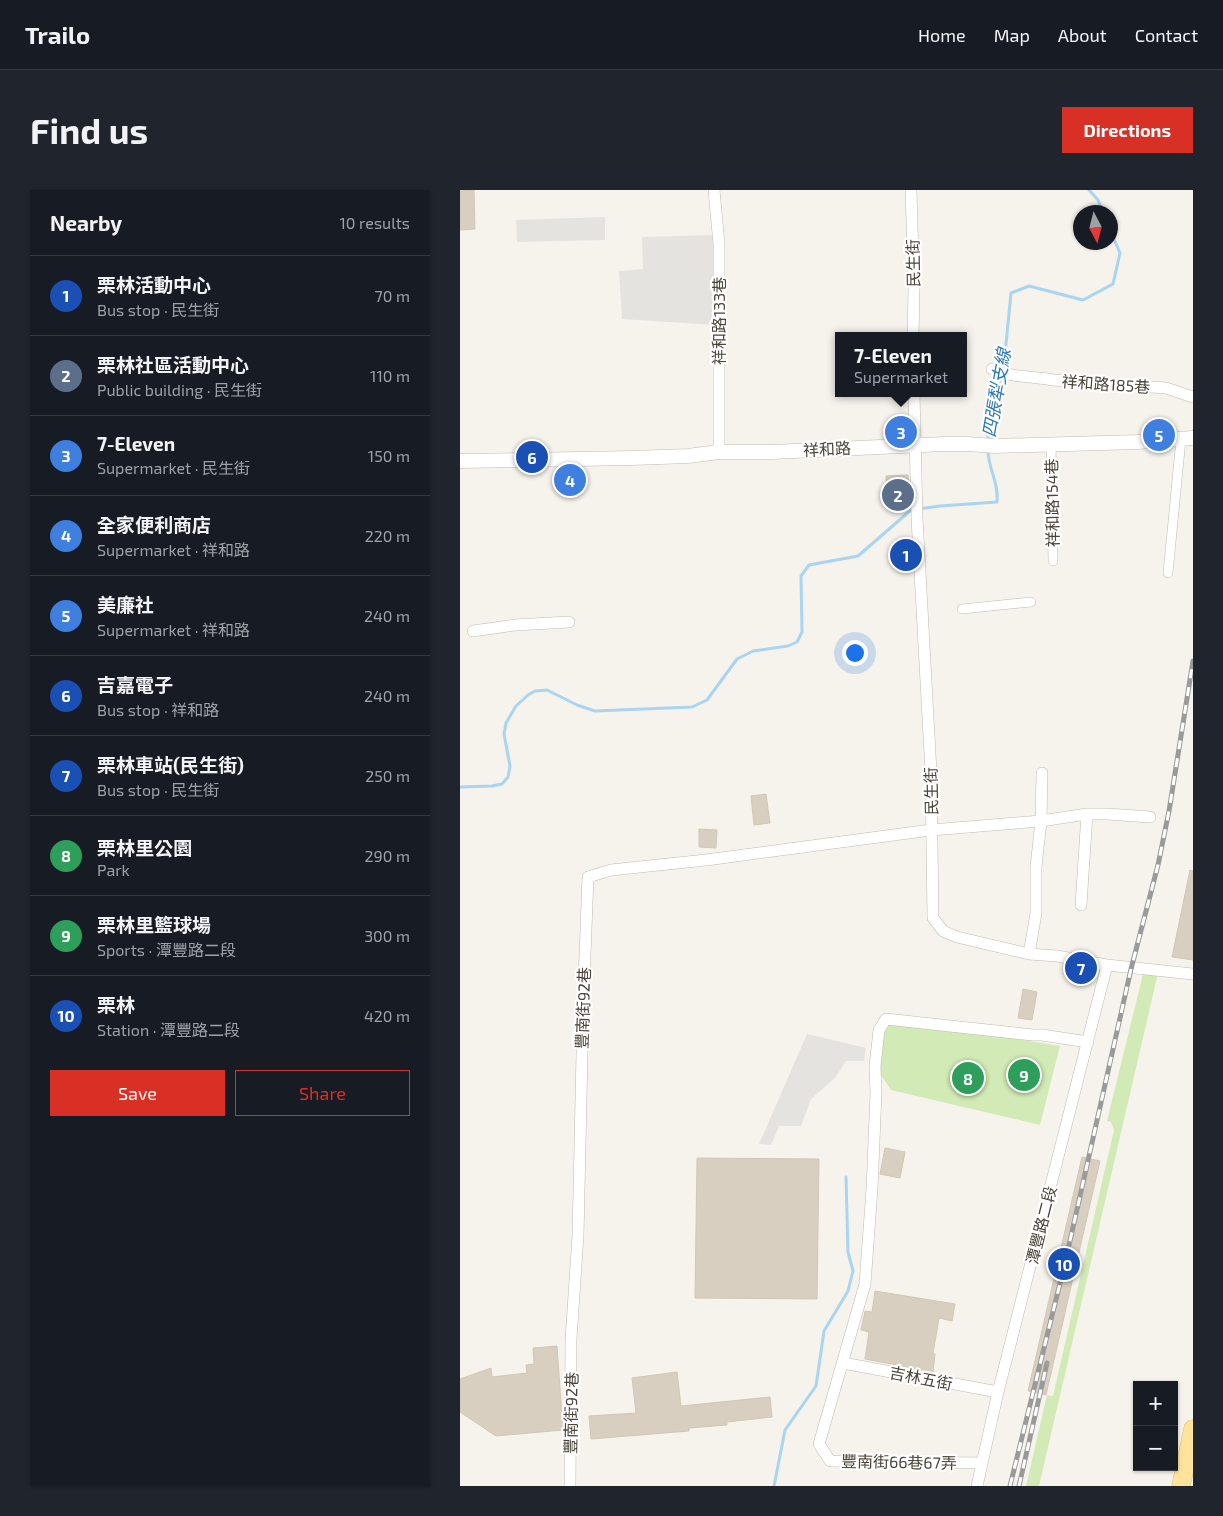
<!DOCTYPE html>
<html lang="en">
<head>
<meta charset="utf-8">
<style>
	:root { --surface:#171b24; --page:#20242c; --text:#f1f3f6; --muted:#9ea1a6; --line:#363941; --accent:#d93025 }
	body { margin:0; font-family:"Exo 2","Noto Sans TC",sans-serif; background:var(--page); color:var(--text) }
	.controls { position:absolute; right:15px; bottom:15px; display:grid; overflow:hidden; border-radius:0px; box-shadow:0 1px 4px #0004 }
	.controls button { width:45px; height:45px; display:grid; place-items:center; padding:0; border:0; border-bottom:1px solid var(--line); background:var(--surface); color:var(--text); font:25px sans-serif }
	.compass { position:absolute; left:613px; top:15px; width:45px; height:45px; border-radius:50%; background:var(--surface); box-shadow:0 1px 4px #0004; rotate:173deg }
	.you { position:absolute; left:394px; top:462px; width:18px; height:18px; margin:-12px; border:4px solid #fff; border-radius:50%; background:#1a73e8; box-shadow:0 0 0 8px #1a73e833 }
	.badge { display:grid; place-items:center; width:32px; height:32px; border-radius:50%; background:var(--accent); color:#fff; font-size:16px; font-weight:700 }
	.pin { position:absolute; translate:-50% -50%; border:2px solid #fff; box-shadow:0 1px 5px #0006 }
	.popup { position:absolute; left:375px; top:142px; width:132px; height:65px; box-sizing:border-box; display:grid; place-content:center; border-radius:0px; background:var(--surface); filter:drop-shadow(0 1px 4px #0005); font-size:16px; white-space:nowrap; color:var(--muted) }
	.popup b { font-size:19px; color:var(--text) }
	.popup::after { content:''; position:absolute; left:50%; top:100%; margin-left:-10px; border:10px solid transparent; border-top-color:var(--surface) }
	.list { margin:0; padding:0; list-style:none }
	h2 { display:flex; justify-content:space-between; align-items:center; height:65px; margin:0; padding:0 20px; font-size:21px }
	h2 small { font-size:16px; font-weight:400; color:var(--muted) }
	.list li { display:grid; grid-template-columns:32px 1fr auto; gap:15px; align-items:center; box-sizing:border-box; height:80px; padding:0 20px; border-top:1px solid var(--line) }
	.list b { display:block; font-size:19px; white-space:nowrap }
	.list p { margin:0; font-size:16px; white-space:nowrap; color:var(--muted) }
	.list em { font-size:16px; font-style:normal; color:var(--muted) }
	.actions { display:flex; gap:10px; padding:15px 20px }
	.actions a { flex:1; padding:11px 0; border:1px solid var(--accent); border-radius:0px; text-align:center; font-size:18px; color:var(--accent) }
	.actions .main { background:var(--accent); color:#fff }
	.map { position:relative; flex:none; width:733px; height:1296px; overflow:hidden; border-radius:0px }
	header { display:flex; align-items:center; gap:30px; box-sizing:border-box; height:70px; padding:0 25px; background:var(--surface); border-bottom:1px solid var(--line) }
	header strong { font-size:24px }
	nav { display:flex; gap:28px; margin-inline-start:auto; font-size:18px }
	.intro { display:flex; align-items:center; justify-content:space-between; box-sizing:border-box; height:120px; padding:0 30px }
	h1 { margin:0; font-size:35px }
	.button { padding:12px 22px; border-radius:0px; background:var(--accent); color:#fff; font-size:18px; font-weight:700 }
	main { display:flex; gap:30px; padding:0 30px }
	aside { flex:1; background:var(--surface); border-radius:0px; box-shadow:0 1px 4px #0004 }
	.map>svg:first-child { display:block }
	.green { fill:#d2eab5 }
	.parking { fill:#e5e3e0 }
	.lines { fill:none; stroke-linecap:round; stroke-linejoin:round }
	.stream { stroke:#a9d4f2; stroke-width:3 }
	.building { fill:#d8cfc1; stroke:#d3c7b4 }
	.pedestrian-casing { stroke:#c2bbae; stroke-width:10 }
	.minor-casing { stroke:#c2bbae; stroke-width:12 }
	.tertiary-casing { stroke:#c2bbae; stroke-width:15 }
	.primary-casing { stroke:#e6c16a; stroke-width:19 }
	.pedestrian { stroke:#fff; stroke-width:9 }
	.minor { stroke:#fff; stroke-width:11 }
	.tertiary { stroke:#fff; stroke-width:14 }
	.primary { stroke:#ffe39c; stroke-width:18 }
	.rail-casing { stroke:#9a9a9a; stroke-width:5 }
	.rail { stroke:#fff; stroke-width:3; stroke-dasharray:9; stroke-linecap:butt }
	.labels { text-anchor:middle; stroke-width:4.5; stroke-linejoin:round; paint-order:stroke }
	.street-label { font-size:16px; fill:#4b4439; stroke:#fff }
	.water-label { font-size:18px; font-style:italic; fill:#2e7ab2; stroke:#fff }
</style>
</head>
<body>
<header>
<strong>Trailo</strong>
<nav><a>Home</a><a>Map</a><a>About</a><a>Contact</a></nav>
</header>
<div class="intro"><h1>Find us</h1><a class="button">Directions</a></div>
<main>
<aside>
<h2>Nearby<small>10 results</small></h2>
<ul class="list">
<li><span class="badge" style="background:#1a4fb4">1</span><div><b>栗林活動中心</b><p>Bus stop · 民生街</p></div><em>70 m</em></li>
<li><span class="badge" style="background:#5c6f8a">2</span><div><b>栗林社區活動中心</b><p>Public building · 民生街</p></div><em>110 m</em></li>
<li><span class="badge" style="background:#3f7fe0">3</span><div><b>7-Eleven</b><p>Supermarket · 民生街</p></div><em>150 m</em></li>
<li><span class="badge" style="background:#3f7fe0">4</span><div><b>全家便利商店</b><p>Supermarket · 祥和路</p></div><em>220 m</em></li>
<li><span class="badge" style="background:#3f7fe0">5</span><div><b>美廉社</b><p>Supermarket · 祥和路</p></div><em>240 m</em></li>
<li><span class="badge" style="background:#1a4fb4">6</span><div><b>吉嘉電子</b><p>Bus stop · 祥和路</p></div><em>240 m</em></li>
<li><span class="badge" style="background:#1a4fb4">7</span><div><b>栗林車站(民生街)</b><p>Bus stop · 民生街</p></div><em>250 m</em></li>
<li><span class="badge" style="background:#2e9e5b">8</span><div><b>栗林里公園</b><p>Park</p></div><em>290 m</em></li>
<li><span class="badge" style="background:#2e9e5b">9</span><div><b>栗林里籃球場</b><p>Sports · 潭豐路二段</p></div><em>300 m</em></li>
<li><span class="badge" style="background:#1a4fb4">10</span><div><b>栗林</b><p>Station · 潭豐路二段</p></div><em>420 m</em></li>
</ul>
<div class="actions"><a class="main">Save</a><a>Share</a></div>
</aside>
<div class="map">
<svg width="733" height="1296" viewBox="0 0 733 1296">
	<rect width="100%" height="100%" fill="#f6f3ec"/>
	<path class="green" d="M684,780l14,3 -119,513h-13l21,-91 6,1 61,-266 -3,-8 -4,-1z
		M419,827l181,29 -20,79 -149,-35 -16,-24z"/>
	<path class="parking" d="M145,27v23l-88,2 -1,-22z
		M254,45l1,90 -93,-6 -3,-48 24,-2 -1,-32z
		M347,844l59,14 -2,13h-18l-11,17 -24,21 -10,27h-22l-8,19 -12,-1z"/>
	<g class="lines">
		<path class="stream" d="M629,0l9,10 5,12
			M528,252v-15l16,-63 7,-71 18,-7 54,14 30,-16 7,-31 -10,-23
			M0,597l32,-1 10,-2 6,-7 2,-11 -6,-32 2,-11 10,-17 12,-11 7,-4 12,-1 30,15 18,6 97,-4 15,-7 30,-41 16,-8 35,-5 9,-4 5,-10 -1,-56 8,-11 49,-9 53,-46 29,-4 57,-4c2,-20 -9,-33 -9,-52
			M314,1296l11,-56 31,-44 8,-55 24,-40 5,-20 -5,-19 -2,-75"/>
	</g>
	<path class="building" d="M0,0h14l1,39 -15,1z
		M448,285l1,28 -5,3 -16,1 -2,-31z
		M306,604l4,29 -16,2 -3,-29z
		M239,639l18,1 -1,18 -17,-1z
		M730,680l3,1v89l-21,-3z
		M563,799l14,3 -5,28 -14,-2z
		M425,958l20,4 -5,26 -20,-4z
		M622,967l18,4 -54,234 -18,-4z
		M237,968l122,1 -2,140 -122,-1z
		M415,1101l80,13 -3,17 -13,-3 -6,35 2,1 -2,18 -68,-13 4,-27 -8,-2 4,-19 7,1z
		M97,1156l6,84 -67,6 -36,-24v-33l31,-11 1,9 35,-4 -1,-8 8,-1 -1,-16z
		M217,1182l4,34 89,-9 2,20 -45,5v3l-38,3v3l-98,8 -2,-23 47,-3 -4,-35z"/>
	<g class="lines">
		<defs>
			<path id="pedestrian" d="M591,254l2,117
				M708,383l13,-134
				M502,419l69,-7"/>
			<path id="minor" d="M254,0l5,54v208
				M451,0l3,99 -1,47
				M532,179c21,9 39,7 61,11l113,8 27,9
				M454,203l3,125 14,254 2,146 10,13 14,6 72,17 28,2 50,9 86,9
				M13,441l42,-6 54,-3
				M621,715l6,-91
				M569,764l7,-41v-46l5,-46 1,-48
				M383,1173l155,29
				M522,1273l-152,-2 -11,-17 46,-160 7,-95 4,-96 -1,-27 4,-36 7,-11 147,16h9l46,7
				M110,1296l1,-147 7,-103 5,-228 5,-131 23,-7 95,-10 225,-30 110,-9 46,-7h20l43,3
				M517,1296l21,-94 109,-427"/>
			<path id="tertiary" d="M0,271l173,-3 55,-2 31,-4h53l172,-8h24l26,2 144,-4 55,-4"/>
			<path id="primary" d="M721,1296l12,-57"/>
		</defs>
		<use href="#pedestrian" class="pedestrian-casing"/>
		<use href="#minor" class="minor-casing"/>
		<use href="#tertiary" class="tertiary-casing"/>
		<use href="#primary" class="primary-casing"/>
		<use href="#pedestrian" class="pedestrian"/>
		<use href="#minor" class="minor"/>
		<use href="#tertiary" class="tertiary"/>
		<use href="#primary" class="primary"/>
		<defs>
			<path id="rail" d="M550,1296l55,-223 66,-294 27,-104 11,-54 24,-150
				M559,1296l28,-123"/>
		</defs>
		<use href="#rail" class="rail-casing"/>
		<use href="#rail" class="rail"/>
	</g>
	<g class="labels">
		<g class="street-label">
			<text transform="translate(453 73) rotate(-91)" y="6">民生街</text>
			<text transform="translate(259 131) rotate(-90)" y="6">祥和路133巷</text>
			<text transform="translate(646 194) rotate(4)" y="6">祥和路185巷</text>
			<text transform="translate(367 259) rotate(-3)" y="6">祥和路</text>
			<text transform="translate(592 313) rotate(-91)" y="6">祥和路154巷</text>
			<text transform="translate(471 601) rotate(-91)" y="6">民生街</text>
			<text transform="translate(123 818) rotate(-88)" y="6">豐南街92巷</text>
			<text transform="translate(581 1035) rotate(-76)" y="6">潭豐路二段</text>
			<text transform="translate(461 1188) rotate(11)" y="6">吉林五街</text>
			<text transform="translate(111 1223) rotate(-89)" y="6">豐南街92巷</text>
			<text transform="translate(439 1272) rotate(1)" y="6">豐南街66巷67弄</text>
		</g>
		<g class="water-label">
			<text transform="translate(537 203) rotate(-80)" y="6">四張犁支線</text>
		</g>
	</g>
</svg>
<div class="controls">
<button>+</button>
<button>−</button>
</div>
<svg class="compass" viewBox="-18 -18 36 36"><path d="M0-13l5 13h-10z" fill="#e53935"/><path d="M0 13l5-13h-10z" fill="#9ea1a6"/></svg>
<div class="you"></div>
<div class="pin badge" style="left:446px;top:365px;background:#1a4fb4">1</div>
<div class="pin badge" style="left:438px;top:305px;background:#5c6f8a">2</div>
<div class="pin badge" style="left:441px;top:242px;background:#3f7fe0">3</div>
<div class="popup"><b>7-Eleven</b>Supermarket</div>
<div class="pin badge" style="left:110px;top:290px;background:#3f7fe0">4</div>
<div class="pin badge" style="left:699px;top:245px;background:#3f7fe0">5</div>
<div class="pin badge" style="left:72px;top:267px;background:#1a4fb4">6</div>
<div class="pin badge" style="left:621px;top:778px;background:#1a4fb4">7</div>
<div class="pin badge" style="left:508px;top:888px;background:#2e9e5b">8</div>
<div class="pin badge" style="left:564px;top:885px;background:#2e9e5b">9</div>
<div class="pin badge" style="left:604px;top:1074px;background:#1a4fb4">10</div>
</div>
</main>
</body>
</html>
